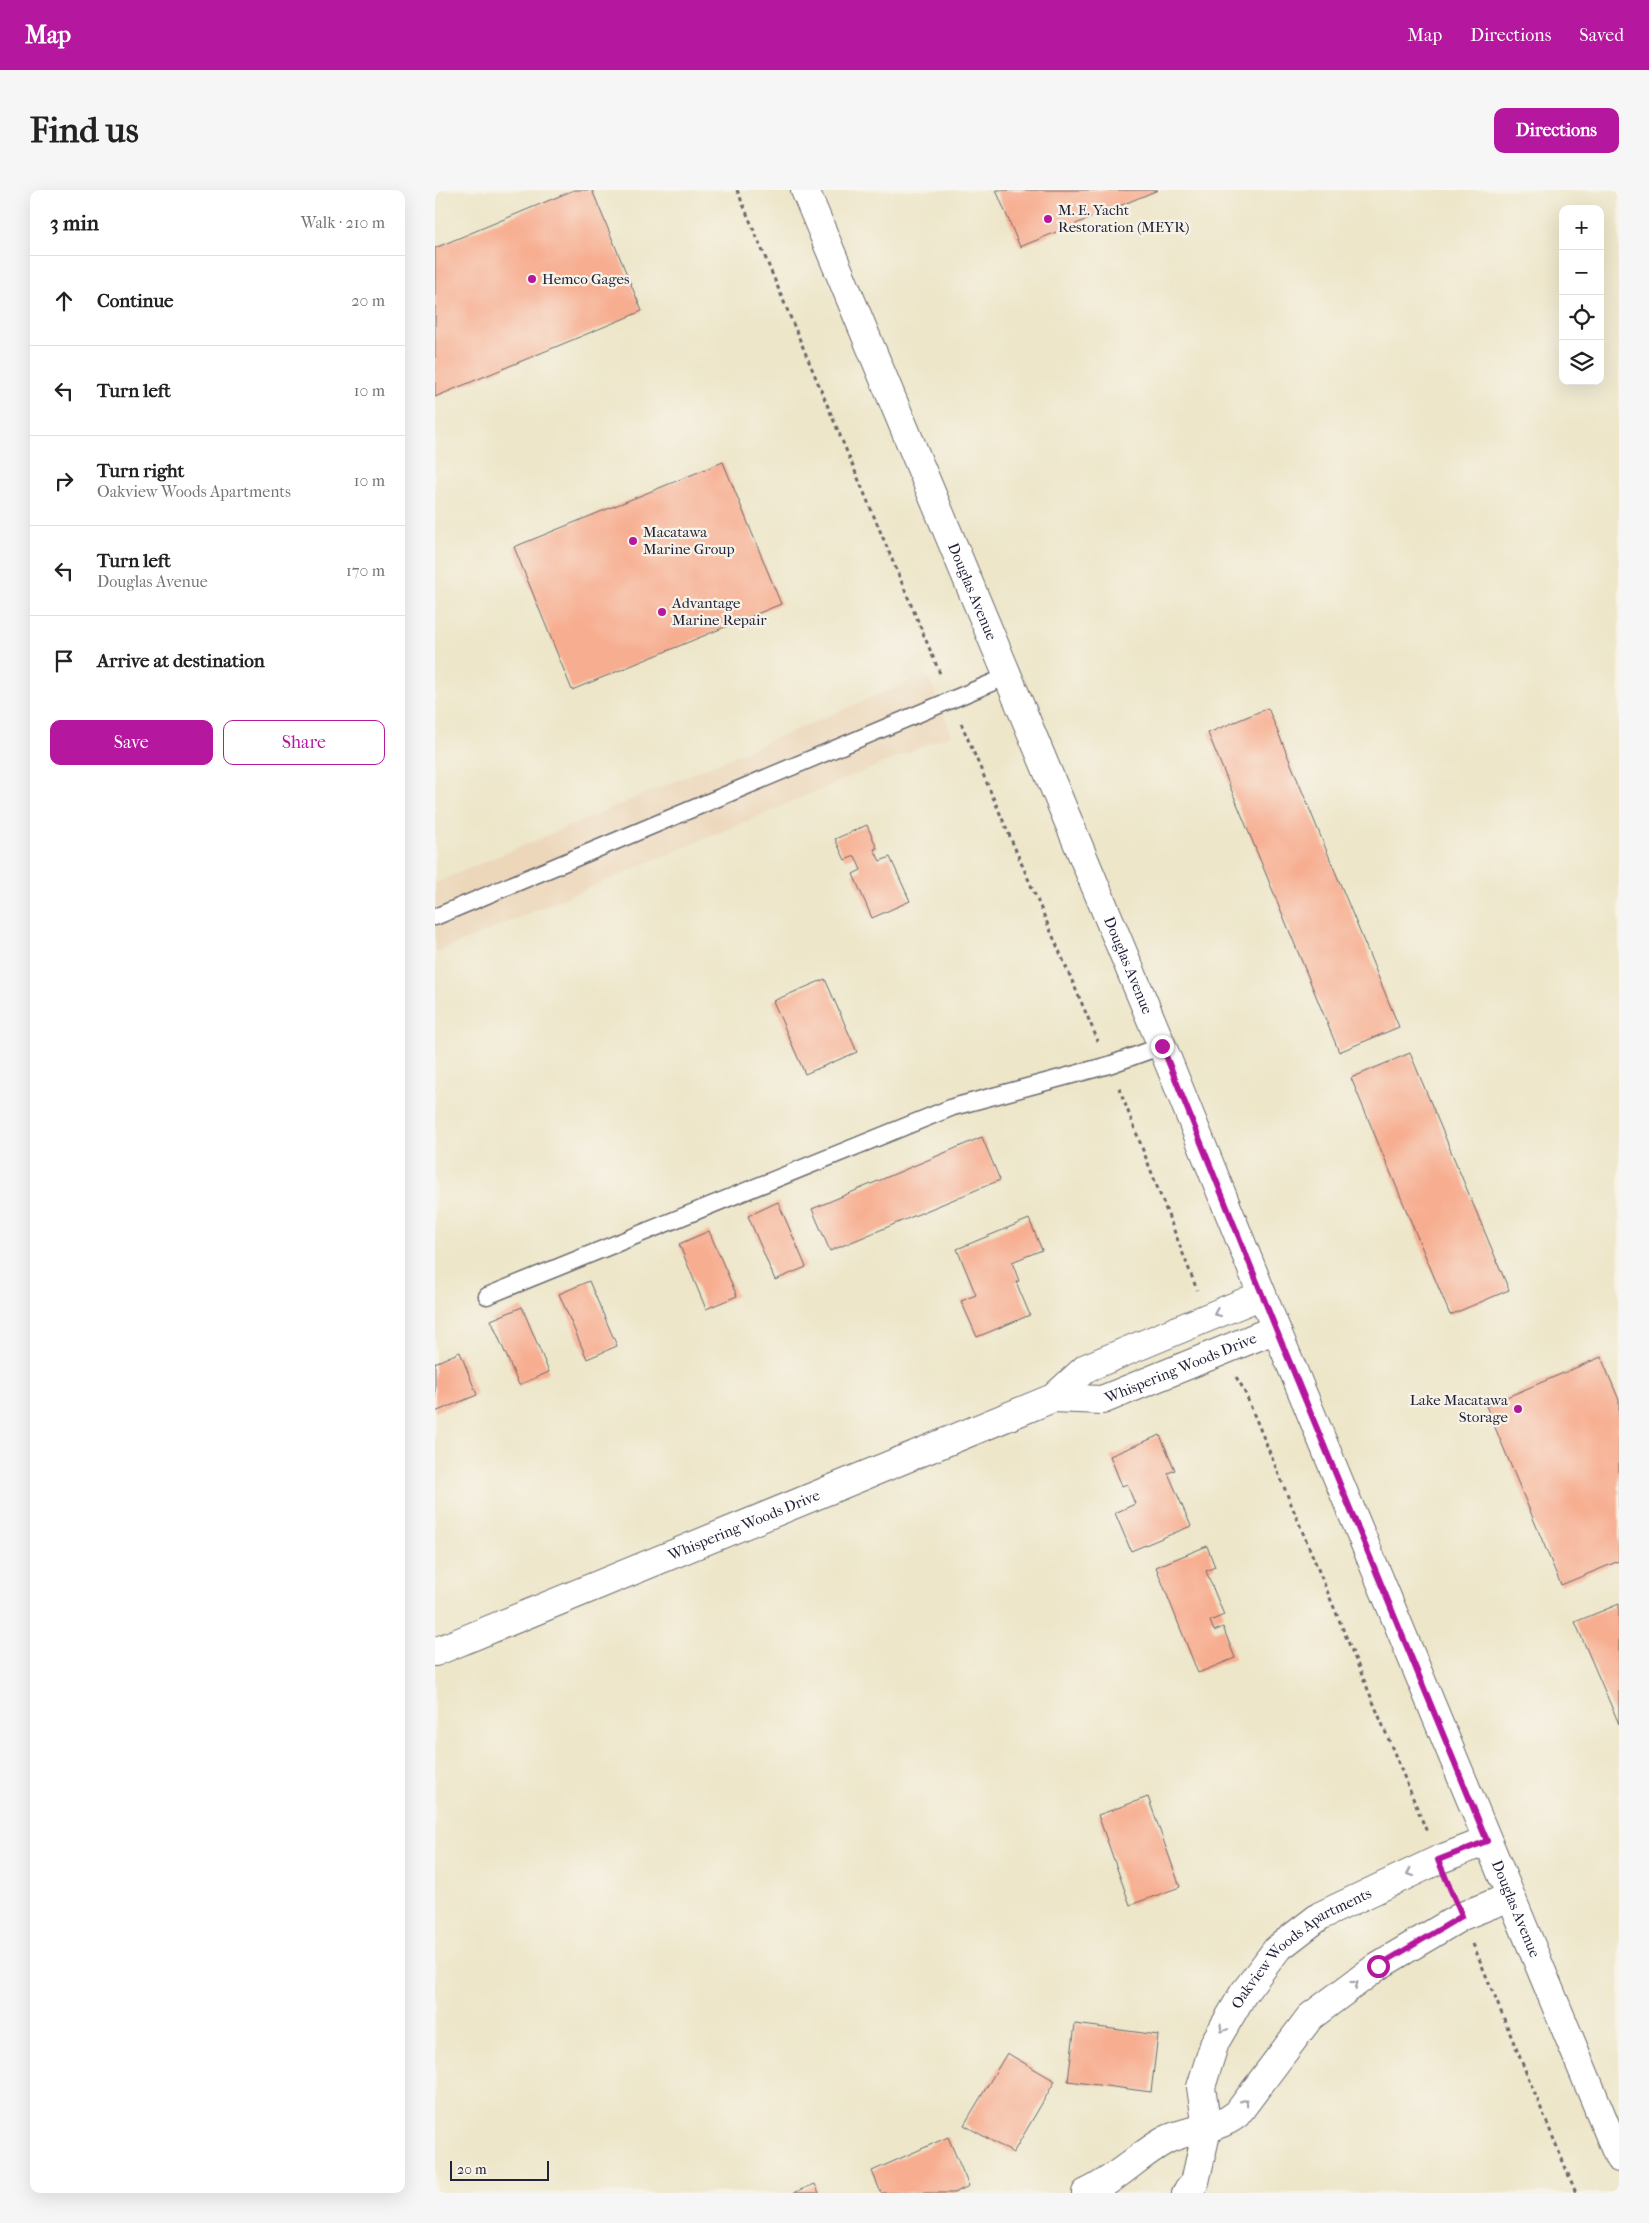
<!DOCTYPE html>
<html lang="en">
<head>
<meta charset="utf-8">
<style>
	:root { --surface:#fff; --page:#f6f6f6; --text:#222; --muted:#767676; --line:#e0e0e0; --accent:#b5179e }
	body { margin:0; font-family:"IM FELL French Canon",serif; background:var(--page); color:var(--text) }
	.controls { position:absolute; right:15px; top:15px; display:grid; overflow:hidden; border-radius:10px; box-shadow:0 5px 20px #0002 }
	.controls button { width:45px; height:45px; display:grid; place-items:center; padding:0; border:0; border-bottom:1px solid var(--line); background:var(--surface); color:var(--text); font:25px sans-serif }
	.scale { position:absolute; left:15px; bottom:12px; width:99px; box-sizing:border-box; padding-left:5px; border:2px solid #22223b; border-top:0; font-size:14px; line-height:18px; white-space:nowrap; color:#22223b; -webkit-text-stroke:4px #f7f3e8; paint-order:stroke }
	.stop { position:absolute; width:15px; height:15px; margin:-11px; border:4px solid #b5179e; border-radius:50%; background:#fff }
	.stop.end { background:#b5179e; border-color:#fff; box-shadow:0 1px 5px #0008 }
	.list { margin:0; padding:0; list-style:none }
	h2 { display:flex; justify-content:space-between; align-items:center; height:65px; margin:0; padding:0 20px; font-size:21px }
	h2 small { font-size:16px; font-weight:400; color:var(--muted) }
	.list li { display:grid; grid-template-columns:32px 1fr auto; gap:15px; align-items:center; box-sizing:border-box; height:90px; padding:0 20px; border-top:1px solid var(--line) }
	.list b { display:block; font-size:19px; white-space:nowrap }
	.list p { margin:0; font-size:16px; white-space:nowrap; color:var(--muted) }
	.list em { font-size:16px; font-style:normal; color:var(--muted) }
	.actions { display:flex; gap:10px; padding:15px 20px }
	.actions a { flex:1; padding:11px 0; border:1px solid var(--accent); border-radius:10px; text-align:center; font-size:18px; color:var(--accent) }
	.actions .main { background:var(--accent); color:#fff }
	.icon { flex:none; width:28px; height:28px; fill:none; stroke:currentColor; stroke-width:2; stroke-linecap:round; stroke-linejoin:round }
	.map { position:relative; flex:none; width:1184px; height:2003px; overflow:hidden; border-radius:10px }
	header { display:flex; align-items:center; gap:30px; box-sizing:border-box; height:70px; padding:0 25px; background:var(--accent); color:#fff }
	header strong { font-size:24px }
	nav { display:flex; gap:28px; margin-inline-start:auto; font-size:18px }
	.intro { display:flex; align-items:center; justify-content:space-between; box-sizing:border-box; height:120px; padding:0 30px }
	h1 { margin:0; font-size:35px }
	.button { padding:12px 22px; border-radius:10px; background:var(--accent); color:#fff; font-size:18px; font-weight:700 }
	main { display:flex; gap:30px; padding:0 30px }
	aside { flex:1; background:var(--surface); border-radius:10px; box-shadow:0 5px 20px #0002 }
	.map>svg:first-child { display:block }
	.built { fill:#ecd7ba }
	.building { fill:#f7ad90 }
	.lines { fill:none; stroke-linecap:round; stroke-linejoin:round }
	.service-casing { stroke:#69676d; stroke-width:19 }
	.minor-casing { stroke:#69676d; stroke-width:30 }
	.tertiary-casing { stroke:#69676d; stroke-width:30 }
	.path { stroke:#69676d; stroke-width:3; stroke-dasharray:4 4; stroke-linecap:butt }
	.service { stroke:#fff; stroke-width:16 }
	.minor { stroke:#fff; stroke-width:28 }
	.tertiary { stroke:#fff; stroke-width:28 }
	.oneway { stroke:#9c9ca7 }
	.route { stroke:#b5179e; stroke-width:6 }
	.poi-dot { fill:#b5179e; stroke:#f7f3e8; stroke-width:2 }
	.labels { text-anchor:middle; stroke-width:4.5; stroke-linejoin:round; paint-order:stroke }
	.poi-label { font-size:15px; fill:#22223b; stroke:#f7f3e8; text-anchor:start }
	.street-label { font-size:15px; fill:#22223b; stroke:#f7f3e8 }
</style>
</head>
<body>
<header>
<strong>Map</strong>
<nav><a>Map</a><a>Directions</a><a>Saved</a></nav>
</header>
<div class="intro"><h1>Find us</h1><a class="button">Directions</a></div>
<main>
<aside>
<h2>3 min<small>Walk · 210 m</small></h2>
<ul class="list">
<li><svg class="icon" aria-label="ahead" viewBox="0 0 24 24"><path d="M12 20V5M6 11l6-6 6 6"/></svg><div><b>Continue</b></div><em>20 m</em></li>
<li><svg class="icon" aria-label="left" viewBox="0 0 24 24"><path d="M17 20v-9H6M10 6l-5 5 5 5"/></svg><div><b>Turn left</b></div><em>10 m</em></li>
<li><svg class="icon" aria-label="right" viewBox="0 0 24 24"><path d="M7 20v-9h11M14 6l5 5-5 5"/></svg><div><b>Turn right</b><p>Oakview Woods Apartments</p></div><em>10 m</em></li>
<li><svg class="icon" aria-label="left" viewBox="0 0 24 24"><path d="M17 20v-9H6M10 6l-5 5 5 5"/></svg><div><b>Turn left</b><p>Douglas Avenue</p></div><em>170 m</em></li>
<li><svg class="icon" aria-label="arrive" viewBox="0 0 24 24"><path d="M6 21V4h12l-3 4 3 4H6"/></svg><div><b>Arrive at destination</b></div></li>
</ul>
<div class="actions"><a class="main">Save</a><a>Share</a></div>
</aside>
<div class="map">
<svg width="1184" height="2003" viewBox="0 0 1184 2003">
	<rect width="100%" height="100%" fill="#f7f3e8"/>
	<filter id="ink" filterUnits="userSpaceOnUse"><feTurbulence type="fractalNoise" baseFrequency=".02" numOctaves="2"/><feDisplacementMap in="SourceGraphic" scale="10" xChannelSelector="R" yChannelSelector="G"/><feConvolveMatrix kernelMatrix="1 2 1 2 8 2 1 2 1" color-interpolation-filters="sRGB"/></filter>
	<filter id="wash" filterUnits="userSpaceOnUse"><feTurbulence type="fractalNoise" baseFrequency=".0096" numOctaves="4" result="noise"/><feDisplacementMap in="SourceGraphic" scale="20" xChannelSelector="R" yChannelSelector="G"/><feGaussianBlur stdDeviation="1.12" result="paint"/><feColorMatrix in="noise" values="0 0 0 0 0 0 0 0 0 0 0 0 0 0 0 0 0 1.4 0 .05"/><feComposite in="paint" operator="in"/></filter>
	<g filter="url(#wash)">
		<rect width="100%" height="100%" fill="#ede6c9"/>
		<path class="built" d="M492,484l25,60 -517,219v-70z"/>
		<g id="blocks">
			<path class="building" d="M139,0h18l50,121 -207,86v-149z
				M561,0h162l-138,57z
				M288,272l58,142 -209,86 -58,-143z
				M833,518l131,319 -60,25 -131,-319z
				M432,635l10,23 -3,1 6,12 10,-4 20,44 -38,17 -19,-44 8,-4 -6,-14 -10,4 -10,-21z
				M390,789l32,73 -52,22 -32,-73z
				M975,863l99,237 -59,25 -99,-237z
				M547,947l18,43 -170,71 -18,-42z
				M343,1012l28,65 -31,13 -27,-64z
				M594,1029l13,31 -30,12 7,19 -3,1 14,33 -53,22 -16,-36 15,-6 -19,-46z
				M274,1041l28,65 -31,13 -27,-65z
				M154,1091l28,65 -30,13 -28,-65z
				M87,1117l27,65 -30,13 -28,-65z
				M25,1162l17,43 -42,17v-49z
				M1166,1167l18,43v161l-58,24 -75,-179z
				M725,1245l15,35 -7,3 23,53 -60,25 -16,-38 20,-9 -8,-20 -5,2 -12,-30z
				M772,1356l8,21 -9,4 18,44 -14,6 4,10 9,-4 12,31 -37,15 -42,-106z
				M1184,1414v120l-44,-102z
				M713,1607l32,90 -50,18 -32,-90z
				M640,1834l83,11 -7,57 -83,-11z
				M572,1863l48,28 -42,72 -49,-28z
				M513,1947l21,49 -15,7h-73l-9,-22z
				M380,1994l4,9h-26z"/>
		</g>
	</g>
	<g filter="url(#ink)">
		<use href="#blocks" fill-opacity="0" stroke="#69676d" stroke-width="1"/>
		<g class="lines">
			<defs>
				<path id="service" d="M0,727l573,-241
					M52,1106l466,-189 156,-42 53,-19"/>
				<g id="minor">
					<path id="s1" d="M618,1208l49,2 174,-71"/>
					<path id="s2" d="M0,1462l618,-254 33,-30 176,-73"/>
					<path d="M651,2003c30,-13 52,-38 80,-53 23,-12 50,-9 71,-26l73,-97 68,-51 84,-50 48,-19"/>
					<path id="s3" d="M751,2003l9,-11 12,-53 -6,-42 14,-45 28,-48 34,-45 43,-33 118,-56 49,-19"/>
				</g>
				<g id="tertiary">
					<path id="s4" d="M370,0l357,856 114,283 343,829"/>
				</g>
			</defs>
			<use href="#service" class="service-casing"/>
			<use href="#minor" class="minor-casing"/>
			<use href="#tertiary" class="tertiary-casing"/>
			<path class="path" d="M302,0l204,486
				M526,533l137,318
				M684,898l78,202
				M801,1187l7,11 184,444
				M1038,1754l103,249"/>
			<use href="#service" class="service"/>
			<use href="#minor" class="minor"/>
			<use href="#tertiary" class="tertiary"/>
		</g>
		<defs><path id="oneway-chevron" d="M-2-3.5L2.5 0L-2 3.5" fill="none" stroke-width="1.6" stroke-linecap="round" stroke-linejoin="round" transform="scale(1.25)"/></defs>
		<g class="oneway">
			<use href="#oneway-chevron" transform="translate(782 1123) rotate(157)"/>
			<use href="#oneway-chevron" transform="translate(975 1683) rotate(155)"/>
			<use href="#oneway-chevron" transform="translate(920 1794) rotate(-37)"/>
			<use href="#oneway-chevron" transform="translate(788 1839) rotate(121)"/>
			<use href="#oneway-chevron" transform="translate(810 1912) rotate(-55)"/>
		</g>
	</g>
	<g class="lines" filter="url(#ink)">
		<path class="route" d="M727,856l114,283 211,512 -49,19 24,56 -84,50"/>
	</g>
	<g class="poi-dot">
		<circle cx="613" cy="29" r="5"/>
		<circle cx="97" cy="89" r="5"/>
		<circle cx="198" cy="351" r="5"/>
		<circle cx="227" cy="422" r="5"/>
		<circle cx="1083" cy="1219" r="5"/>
	</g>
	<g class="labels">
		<g class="poi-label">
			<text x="623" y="25">M. E. Yacht<tspan x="623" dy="17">Restoration (MEYR)</tspan></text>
			<text x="107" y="94">Hemco Gages</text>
			<text x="208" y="347">Macatawa<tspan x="208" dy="17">Marine Group</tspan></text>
			<text x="237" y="418">Advantage<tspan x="237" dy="17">Marine Repair</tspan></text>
			<text x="1073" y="1215" text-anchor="end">Lake Macatawa<tspan x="1073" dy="17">Storage</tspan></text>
		</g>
		<g class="street-label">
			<text dy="5" stroke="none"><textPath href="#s4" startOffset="435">Douglas Avenue</textPath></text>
			<text dy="5" stroke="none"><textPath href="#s4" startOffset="840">Douglas Avenue</textPath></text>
			<text dy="5" stroke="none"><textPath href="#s1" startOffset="134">Whispering Woods Drive</textPath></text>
			<text dy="5" stroke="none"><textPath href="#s2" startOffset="334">Whispering Woods Drive</textPath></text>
			<text dy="5" stroke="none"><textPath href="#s4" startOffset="1860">Douglas Avenue</textPath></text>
			<text dy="5" stroke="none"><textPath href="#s3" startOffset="289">Oakview Woods Apartments</textPath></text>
		</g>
	</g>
</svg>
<div class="controls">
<button>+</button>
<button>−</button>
<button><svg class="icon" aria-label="locate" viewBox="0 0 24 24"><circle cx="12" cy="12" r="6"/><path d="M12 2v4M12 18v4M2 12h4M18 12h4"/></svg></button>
<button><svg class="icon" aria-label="layers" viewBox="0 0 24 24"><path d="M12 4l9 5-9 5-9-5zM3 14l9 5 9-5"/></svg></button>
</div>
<div class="scale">20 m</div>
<div class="stop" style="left:943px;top:1776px"></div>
<div class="stop end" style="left:727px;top:856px"></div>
</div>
</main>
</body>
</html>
